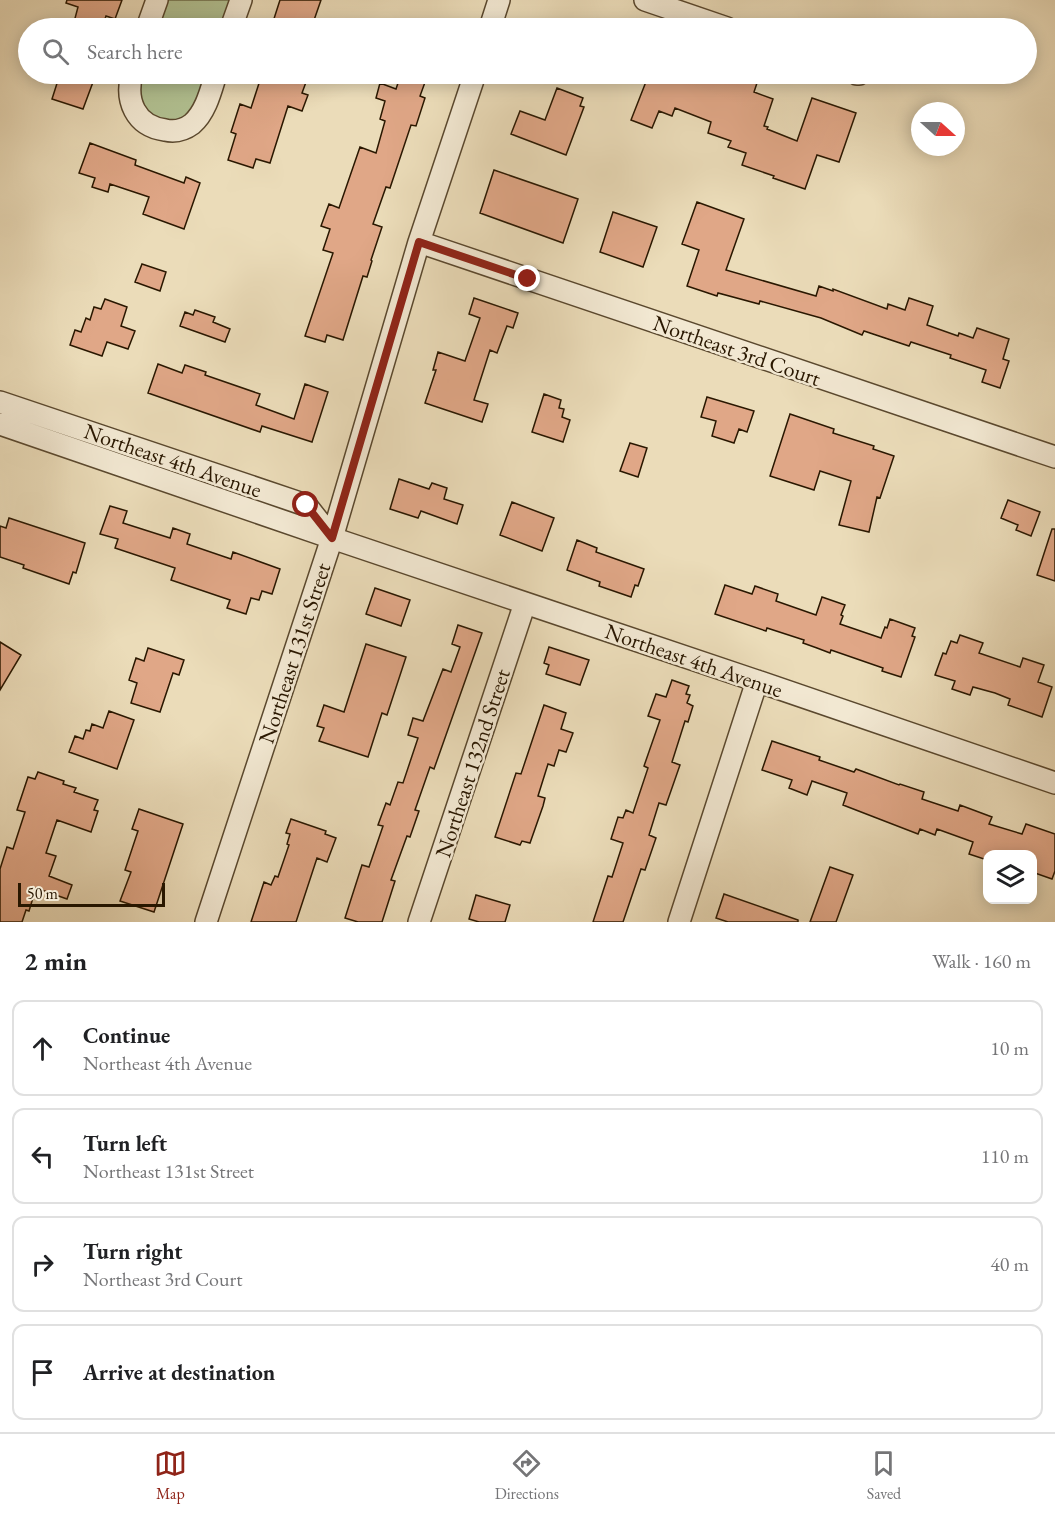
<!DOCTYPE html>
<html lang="en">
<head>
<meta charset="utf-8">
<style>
	:root { --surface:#fff; --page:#f6f6f6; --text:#202124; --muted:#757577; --line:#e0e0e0; --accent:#8f2418 }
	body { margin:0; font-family:"EB Garamond",serif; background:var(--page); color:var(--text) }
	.controls { position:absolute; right:18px; bottom:18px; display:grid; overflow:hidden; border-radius:12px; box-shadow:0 3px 15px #0003 }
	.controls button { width:54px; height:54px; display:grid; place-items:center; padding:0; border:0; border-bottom:2px solid var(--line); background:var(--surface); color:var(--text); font:30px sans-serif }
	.compass { position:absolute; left:911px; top:102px; width:54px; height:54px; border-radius:50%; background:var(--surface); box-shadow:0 3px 15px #0003; rotate:111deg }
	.scale { position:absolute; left:18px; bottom:15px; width:147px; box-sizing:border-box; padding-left:6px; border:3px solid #291700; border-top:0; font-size:16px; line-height:21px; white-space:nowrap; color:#291700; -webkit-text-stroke:4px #f2e8d2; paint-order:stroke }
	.stop { position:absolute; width:18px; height:18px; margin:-14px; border:4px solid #8f2418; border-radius:50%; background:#fff }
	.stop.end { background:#8f2418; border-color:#fff; box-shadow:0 2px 6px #0008 }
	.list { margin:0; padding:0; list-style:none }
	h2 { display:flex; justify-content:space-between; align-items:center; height:78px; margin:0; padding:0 24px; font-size:26px }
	h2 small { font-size:20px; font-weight:400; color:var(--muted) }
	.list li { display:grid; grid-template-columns:39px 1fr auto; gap:18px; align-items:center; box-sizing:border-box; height:96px; margin:0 12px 12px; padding:0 12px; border:2px solid var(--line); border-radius:12px }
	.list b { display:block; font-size:22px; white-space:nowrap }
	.list p { margin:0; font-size:20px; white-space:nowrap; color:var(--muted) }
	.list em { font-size:20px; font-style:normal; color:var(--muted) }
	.icon { flex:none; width:33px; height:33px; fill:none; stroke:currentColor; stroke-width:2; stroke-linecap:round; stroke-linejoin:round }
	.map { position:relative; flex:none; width:1055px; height:922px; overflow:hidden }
	.search { position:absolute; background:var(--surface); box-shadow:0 3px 15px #0003; left:18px; right:18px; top:18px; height:66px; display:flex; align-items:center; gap:15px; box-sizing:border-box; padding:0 21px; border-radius:33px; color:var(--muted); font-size:22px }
	.sheet { height:510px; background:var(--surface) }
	nav { display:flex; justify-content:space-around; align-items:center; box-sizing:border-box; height:84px; border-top:2px solid var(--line); background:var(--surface); font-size:16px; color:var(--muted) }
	nav a { display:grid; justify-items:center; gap:3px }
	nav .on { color:var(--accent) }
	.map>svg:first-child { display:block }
	.green { fill:#b2c293; stroke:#6e6c4a; stroke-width:1.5 }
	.building { fill:#e0a787; stroke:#291700; stroke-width:1.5 }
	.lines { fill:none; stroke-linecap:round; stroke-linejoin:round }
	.minor-casing { stroke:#5a482e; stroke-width:24 }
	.minor { stroke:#f2e8d2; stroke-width:21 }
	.route { stroke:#8f2418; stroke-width:8 }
	.labels { text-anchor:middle; stroke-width:5; stroke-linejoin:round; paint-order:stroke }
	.street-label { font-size:22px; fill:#291700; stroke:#f2e8d2 }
</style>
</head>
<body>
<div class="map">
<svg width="1055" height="922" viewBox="0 0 1055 922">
	<rect width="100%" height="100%" fill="#ebdcb9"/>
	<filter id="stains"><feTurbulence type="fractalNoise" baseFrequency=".00333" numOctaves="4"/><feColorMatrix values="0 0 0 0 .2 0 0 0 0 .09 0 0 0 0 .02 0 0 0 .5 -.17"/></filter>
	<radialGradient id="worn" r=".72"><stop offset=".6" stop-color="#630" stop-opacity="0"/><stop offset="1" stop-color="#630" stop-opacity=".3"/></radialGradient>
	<path class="green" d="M162,0h72l-9,28h-73z
		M137,74h73l-16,38 -22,12 -32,-15z"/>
	<path class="building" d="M67,0h55l-7,19 -9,-3 -4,12h-20l-9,-2 5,-19 -12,-4z
		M280,0h41l-9,26 -14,-5 -2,7h-25z
		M60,74h36l-13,35 -31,-10z
		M262,74h47l-7,19 6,2 -6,16 -14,-5 -18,57 -14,-4 -3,9 -25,-8 8,-26 -5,-2 9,-28 11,4z
		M401,74h27l-8,22 5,2 -9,28 -5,-1 -21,63 -4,-1 -13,37 9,3 -11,33 1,1 -5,16 -4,-1 -20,64 -16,-5 -2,7 -20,-6 28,-83 -10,-3 7,-21 -9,-3 8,-22 10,4 21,-61 16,6 9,-32 -5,-2 5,-18 -9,-3 4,-15 16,6z
		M649,74h80l28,9 -3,9 19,7 -9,27 4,1 -1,2 30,12 15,-43 44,15 -17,49 -22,-7 -12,34 -32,-11 1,-2 -32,-11 4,-12 -18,-6 3,-6 -23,-8 3,-11 -36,-14 -3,8 -13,-5 -7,17 -21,-8z
		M557,88l26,10 -3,8 4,1 -18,48 -55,-21 9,-23 25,9z
		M90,143l46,17 -1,5 49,18 2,-6 14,6 -16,46 -41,-15 6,-17 -39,-13 -2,8 -16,-5 3,-9 -16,-5z
		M494,170l84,29 -15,44 -83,-30z
		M697,202l47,17 -18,51 90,26 3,-10 14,5v-2l54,20 1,-5 17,6 4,-12 24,8 -6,19 31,11 1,-3 14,5 4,-10 32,11 -6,20 6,2 -9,27 -18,-6 4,-12 -36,-12 1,-3 -40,-13 -2,4 -45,-15 -2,4 -41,-17 -61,-17 -1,3 -41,-11 -1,3 -30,-10 12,-36 -17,-6z
		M613,212l44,15 -14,40 -43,-15z
		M142,264l24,8 -6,19 -25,-9z
		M474,298l44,15 -5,15 -6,-2 -10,27 -7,-3 -16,50 14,4 -6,18 -57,-19 11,-33h-3l5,-18 27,9 15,-43 -11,-4z
		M105,299l22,8 -6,19 14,5 -7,18 -21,-7 -5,14 -32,-11 5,-15 6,2 5,-14 4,2 4,-13 7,2z
		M195,310l20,7 -2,5 17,7 -5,13 -45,-16 5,-14 8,3z
		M158,364l24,9 3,-8 21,7 -1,3 55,19 -4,11 38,14 11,-35 23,8 -16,50 -50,-16 -2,6 -112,-39z
		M544,394l17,6 -2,8 5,1 -2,8 8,3 -7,22 -31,-10z
		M707,397l47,14 -7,21 -8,-3 -5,14 -22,-7 4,-15 -15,-4z
		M790,414l44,15 -1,4 41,13 -1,3 21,7 -14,42 -3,-1 -8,35 -30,-7 12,-44 -31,-10 -6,19 -44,-14z
		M630,443l17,5 -9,29 -18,-6z
		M399,479l30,10 3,-6 15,5 -3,11 19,6 -6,19 -36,-13 -3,7 -28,-9z
		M1008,500l32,12 -9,24 -15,-6 2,-5 -17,-7z
		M512,502l42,16 -12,33 -42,-16z
		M110,506l17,5 -4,12 47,15 3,-10 17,6 -3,10 44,15 2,-7 47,17 -8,25 -10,-3 -3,9 -8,-2 -5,16 -19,-6 3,-8 -59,-20 4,-12 -60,-20 3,-9 -18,-5z
		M9,518l76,25 -9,30 -3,-1 -4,12 -46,-16 1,-3 -24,-8v-31l6,2z
		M1052,529h3v52l-18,-6z
		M577,540l20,8 -1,4 48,17 -6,17 -3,-1 -4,12 -32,-11 1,-4 -33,-12z
		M725,585l27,9 3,-8 23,8 -2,7 40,14 6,-18 23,8 -4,10 2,1 -3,8 41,14 4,-11 2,1 3,-9 25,9 -3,8 3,1 -14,40 -19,-6 1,-3 -52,-18 -1,3 -13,-5 -14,-5 1,-3 -37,-12 -1,3 -51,-17z
		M375,588l35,12 -9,26 -35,-12z
		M458,625l24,8 -48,136 -4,-2 -15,43 4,1 -9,26 -3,-1 -16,44 4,1 -13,41h-24l-13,-4 17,-53 7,2 14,-41 -5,-1 8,-22 4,2 8,-23 5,1 15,-45 -10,-3 5,-17 10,3 20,-52 8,3 9,-25 -8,-3z
		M960,635l23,8 -4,10 41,14 3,-9 21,7 -6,17 14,5 -10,30 -34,-12 2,-6 -15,-6 -22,-6 -3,8 -18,-6 3,-8 -20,-6 8,-22 3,1 5,-13 6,2z
		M0,642l21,13 -21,35z
		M366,644l40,13 -19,58 -5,-2 -14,44 -49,-16 5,-13 -7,-2 7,-21 20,7z
		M549,647l40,13 -9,25 -34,-11 3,-9 -5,-2z
		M148,648l36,12 -5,15 -6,-2 -13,39 -29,-9 6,-20 -8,-3 7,-22 8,3z
		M672,680l17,6 -3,8 4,1 -3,8 6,3 -5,16 -3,-1 -13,41 8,3 -14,40 -7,-2 -10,32 7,3 -11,32 -4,-1 -18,53h-30l15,-46 4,1 11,-34 -12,-4 7,-22 5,1 3,-8 7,3 15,-45 -4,-2 16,-46 -12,-4 8,-22 10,3z
		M544,705l22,8 -5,16 12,4 -7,19 -7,-2 -5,16 -6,-2 -10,32 7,2 -2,8 -13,37 -8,-2 -2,4 -25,-8 21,-64 5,1z
		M109,711l25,9 -17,49 -48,-17 6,-16 8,3 3,-9 4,1 2,-7 11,4z
		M772,741l48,16 -1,3 35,12 2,-3 43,16 1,-1 24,8 -2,7 36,12 2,-6 32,12 -3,7 33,10 4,-10 29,10v37l-3,8 -20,-7v-17h-45v5l-18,-6 4,-12 -36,-13 -2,6 -15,-6 -2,5 -75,-29 4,-12 -35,-12 -5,14 -18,-7 3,-8 -30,-10z
		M38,772l26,9 -1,3 13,4 -2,4 24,8 -4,10 4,1 -7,21 -34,-12 -11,33 10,3 -7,20 23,9 -5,14 -31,-11 -7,23 -3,-1 -4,12h-22v-53l7,-22 6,2 12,-37 -8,-2 11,-33 7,2z
		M139,809l44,15 -29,88 -34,-11 11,-29 -6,-2 13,-39 -6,-2z
		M291,819l35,12 -1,3 11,4 -9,24 -10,-4 -21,64h-45l13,-40 7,3 4,-9 3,1 11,-32 -2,-1 3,-10 -4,-1z
		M830,867l23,8 -17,47h-26z
		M724,894l74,26v2h-70l-12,-4z
		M476,895l34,10 -5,17h-26l-10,-3z"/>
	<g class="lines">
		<defs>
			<path id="minor" d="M645,0l82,28
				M147,28l10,-28
				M231,28l10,-28
				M490,28l9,-28
				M132,74c-7,26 3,52 33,56 9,2 19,0 27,-6 14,-12 19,-34 24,-50
				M857,74h2
				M419,242l636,215
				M0,402l306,103 26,33
				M0,424l332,114 425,143 298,102
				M206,922l126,-384 87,-296 56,-168
				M419,922l106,-319
				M679,922l78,-241"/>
		</defs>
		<use href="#minor" class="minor-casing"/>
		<use href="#minor" class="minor"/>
	</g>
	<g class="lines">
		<path class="route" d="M306,505l26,33 87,-296 109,37"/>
	</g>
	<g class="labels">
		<g class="street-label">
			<text transform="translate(737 350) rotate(19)" y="8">Northeast 3rd Court</text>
			<text transform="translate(173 460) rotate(19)" y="8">Northeast 4th Avenue</text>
			<text transform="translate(294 653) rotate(-72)" y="8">Northeast 131st Street</text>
			<text transform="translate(694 660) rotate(19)" y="8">Northeast 4th Avenue</text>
			<text transform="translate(472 763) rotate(-72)" y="8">Northeast 132nd Street</text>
		</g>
	</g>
	<rect width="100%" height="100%" filter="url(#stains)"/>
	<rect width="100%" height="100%" fill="url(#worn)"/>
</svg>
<div class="controls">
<button><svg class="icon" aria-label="layers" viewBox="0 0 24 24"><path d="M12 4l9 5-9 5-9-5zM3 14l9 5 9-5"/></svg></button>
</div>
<svg class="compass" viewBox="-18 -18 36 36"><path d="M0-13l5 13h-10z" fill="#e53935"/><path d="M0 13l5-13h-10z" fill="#757577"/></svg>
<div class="scale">50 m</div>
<div class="stop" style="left:306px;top:505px"></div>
<div class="stop end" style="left:528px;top:279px"></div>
<div class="search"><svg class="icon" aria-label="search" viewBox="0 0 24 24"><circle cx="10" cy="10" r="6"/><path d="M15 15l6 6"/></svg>Search here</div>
</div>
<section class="sheet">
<h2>2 min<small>Walk · 160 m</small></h2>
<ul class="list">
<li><svg class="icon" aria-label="ahead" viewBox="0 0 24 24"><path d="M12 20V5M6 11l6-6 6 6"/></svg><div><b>Continue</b><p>Northeast 4th Avenue</p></div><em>10 m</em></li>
<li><svg class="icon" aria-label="left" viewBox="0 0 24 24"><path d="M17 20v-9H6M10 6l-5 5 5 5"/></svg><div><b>Turn left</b><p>Northeast 131st Street</p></div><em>110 m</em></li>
<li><svg class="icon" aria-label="right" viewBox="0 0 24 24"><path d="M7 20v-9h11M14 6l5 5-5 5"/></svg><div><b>Turn right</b><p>Northeast 3rd Court</p></div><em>40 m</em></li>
<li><svg class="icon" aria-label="arrive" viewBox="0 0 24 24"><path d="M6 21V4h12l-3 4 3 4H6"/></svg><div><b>Arrive at destination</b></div></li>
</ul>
</section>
<nav>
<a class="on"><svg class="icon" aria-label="map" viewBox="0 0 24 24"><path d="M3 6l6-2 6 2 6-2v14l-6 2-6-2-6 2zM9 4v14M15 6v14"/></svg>Map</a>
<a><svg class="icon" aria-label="directions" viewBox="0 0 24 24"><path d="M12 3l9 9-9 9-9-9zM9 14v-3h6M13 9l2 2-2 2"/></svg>Directions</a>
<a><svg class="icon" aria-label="saved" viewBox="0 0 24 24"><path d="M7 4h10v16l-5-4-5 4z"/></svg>Saved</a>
</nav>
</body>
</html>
